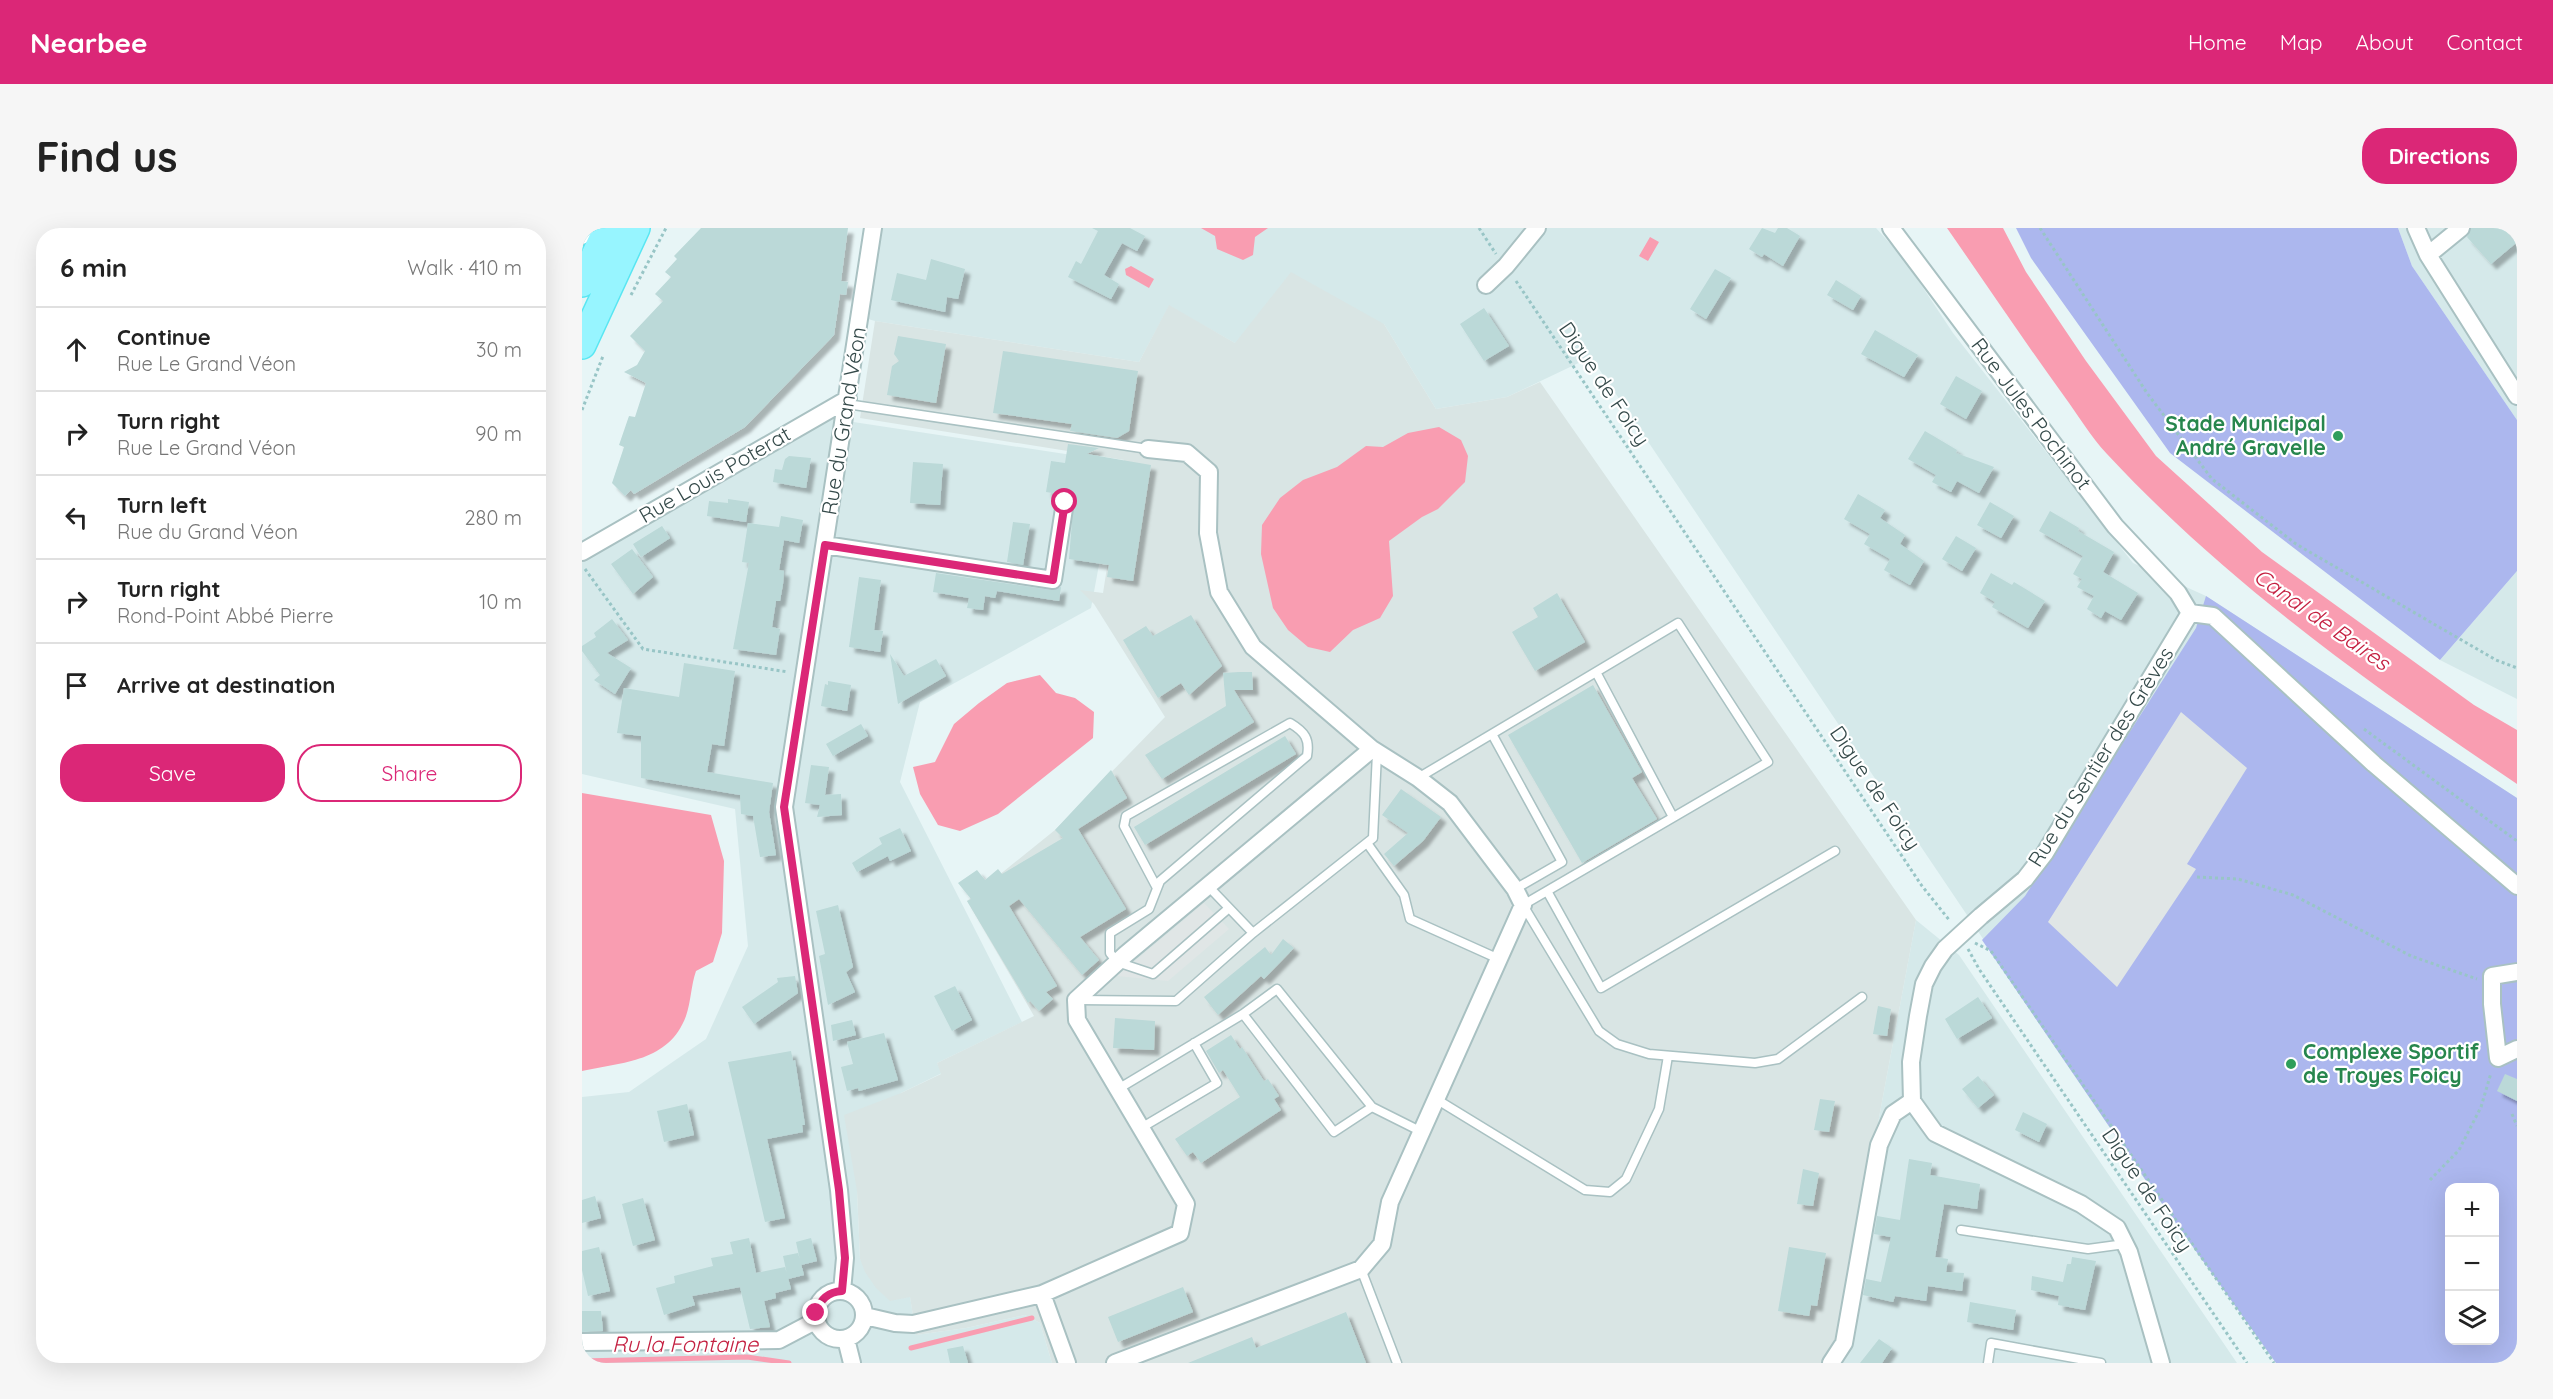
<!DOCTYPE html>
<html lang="en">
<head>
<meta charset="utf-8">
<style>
	:root { --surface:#fff; --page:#f6f6f6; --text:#222; --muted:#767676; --line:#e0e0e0; --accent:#db2777 }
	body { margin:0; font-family:Quicksand,sans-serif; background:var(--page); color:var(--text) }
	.controls { position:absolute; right:18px; bottom:18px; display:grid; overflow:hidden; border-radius:12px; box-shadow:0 6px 24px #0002 }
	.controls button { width:54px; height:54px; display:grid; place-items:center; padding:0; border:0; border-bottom:2px solid var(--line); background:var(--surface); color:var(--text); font:30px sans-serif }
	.stop { position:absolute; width:18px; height:18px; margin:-14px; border:4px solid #db2777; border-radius:50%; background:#fff }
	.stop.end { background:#db2777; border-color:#fff; box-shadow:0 2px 6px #0008 }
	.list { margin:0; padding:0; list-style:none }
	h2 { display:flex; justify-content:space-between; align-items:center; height:78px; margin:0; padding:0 24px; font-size:26px }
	h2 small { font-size:20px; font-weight:400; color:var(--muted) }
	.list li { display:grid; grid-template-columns:39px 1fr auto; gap:18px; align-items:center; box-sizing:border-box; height:84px; padding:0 24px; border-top:2px solid var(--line) }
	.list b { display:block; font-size:22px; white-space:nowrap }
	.list p { margin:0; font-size:20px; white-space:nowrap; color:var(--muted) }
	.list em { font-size:20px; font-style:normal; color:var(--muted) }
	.actions { display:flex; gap:12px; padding:18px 24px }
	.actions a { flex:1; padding:14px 0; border:2px solid var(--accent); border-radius:24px; text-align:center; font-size:21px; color:var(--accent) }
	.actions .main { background:var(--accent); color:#fff }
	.icon { flex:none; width:33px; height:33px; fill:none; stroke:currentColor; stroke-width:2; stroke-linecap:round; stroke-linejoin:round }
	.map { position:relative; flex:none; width:1935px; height:1135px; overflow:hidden; border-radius:24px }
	header { display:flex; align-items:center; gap:36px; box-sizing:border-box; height:84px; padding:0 30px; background:var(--accent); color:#fff }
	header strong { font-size:28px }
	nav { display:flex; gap:33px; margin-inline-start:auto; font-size:21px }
	.intro { display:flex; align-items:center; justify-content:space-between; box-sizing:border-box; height:144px; padding:0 36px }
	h1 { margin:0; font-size:42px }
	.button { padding:15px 27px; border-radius:24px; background:var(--accent); color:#fff; font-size:21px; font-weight:700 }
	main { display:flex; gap:36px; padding:0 36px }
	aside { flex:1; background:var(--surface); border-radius:24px; box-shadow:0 6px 24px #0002 }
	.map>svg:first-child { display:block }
	.residential { fill:#d5e9ea; fill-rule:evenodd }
	.industrial { fill:#d9e5e4 }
	.green { fill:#acb7ee; fill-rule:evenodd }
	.parking { fill:#e0e6e6 }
	.water { fill:#f99db1 }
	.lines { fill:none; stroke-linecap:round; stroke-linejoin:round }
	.stream { stroke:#f99db1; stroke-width:5 }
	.building { fill:#bbd9d8; filter:url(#shadow) }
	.service-casing { stroke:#a9c1c2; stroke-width:11 }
	.minor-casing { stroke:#a9c1c2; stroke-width:20 }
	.primary-casing { stroke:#59e6f2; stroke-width:30 }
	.path { stroke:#98c5c6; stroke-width:3; stroke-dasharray:3 3; stroke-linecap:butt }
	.service { stroke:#fff; stroke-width:8 }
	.minor { stroke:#fff; stroke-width:16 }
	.primary { stroke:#97f5ff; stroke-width:27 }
	.route { stroke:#db2777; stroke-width:8 }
	.leisure-dot { fill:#2e9e5b; stroke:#fff; stroke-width:2 }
	.labels { text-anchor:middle; stroke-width:4.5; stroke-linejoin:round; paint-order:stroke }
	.street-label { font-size:21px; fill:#354a4a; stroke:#fff }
	.leisure-label { font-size:21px; font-weight:bold; fill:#27864d; stroke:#fff; text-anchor:end }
	.water-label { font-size:22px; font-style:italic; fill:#c42041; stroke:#fff }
</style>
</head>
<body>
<header>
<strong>Nearbee</strong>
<nav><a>Home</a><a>Map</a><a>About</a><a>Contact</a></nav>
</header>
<div class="intro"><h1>Find us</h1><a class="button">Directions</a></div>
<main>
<aside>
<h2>6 min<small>Walk · 410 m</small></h2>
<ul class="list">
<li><svg class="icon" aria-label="ahead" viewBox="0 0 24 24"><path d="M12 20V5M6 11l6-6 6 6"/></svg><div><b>Continue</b><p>Rue Le Grand Véon</p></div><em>30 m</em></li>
<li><svg class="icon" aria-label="right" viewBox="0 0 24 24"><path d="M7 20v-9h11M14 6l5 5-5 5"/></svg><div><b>Turn right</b><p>Rue Le Grand Véon</p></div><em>90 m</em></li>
<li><svg class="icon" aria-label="left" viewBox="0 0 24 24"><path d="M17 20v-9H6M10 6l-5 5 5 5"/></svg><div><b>Turn left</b><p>Rue du Grand Véon</p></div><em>280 m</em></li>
<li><svg class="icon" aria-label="right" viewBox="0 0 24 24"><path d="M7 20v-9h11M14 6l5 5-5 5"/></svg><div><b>Turn right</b><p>Rond-Point Abbé Pierre</p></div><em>10 m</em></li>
<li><svg class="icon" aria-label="arrive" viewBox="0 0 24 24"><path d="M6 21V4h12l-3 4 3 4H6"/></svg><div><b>Arrive at destination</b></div></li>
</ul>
<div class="actions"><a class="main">Save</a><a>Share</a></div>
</aside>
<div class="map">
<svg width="1935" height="1135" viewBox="0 0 1935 1135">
	<defs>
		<filter id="shadow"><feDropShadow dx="5.5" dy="5.5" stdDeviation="1.5" flood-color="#0004"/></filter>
	</defs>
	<rect width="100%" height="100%" fill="#e7f5f6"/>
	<path class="residential" d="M290,0h1004l28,31 49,74 180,230 73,33 311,202v565h-241l-123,-172 -562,-834 -84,40 -71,12 -52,-85 -149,19 -66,-37 -30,56 -264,-41 -21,-6zM1868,960h44v152h-44z
		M1816,0h119v192l-105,-154z
		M245,190l291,44 -27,146 -171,94 -20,80 122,240 -85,41 5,10 -41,20 -44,98 3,68 50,37 6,39 50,-7 59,-13 15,8 12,40h-470v-266l47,-5 77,-53 42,-93 -13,-137 -153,-35v-215z
		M1935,343v128l-77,-39z
		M1334,692l43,35 278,408h-413l13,-21z"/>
	<path class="industrial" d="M709,44l93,52 52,85 71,-12 33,-15 376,538 -79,422 -13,21h-772l-12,-40 -15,-8 -59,13 -50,7 -6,-38 -20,4 -14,-13 -11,-16 -5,-13 -3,-68 -13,-76 57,-22 40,-19 -4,-11 97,-47 -67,-115 88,-71 110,-113 -71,-113 -14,-14 23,3 21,-133 -264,-42 15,-97 264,41 30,-57 66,38z"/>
	<path class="green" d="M1434,0h382l14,38 105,154v151l-77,89 -270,-207 -139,-195z
		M1624,368l311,202v565h-241l-123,-172 -171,-251 43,-44 171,-268zM1868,960h44v152h-44z"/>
	<path class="parking" d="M1599,484l66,56 -60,96 9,5 -79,118 -69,-65z
		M622,675l25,26 -61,52 -51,-5z"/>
	<path class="water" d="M619,0h67l-13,9 -2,18 -10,5 -26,-11 -2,-13z
		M1365,0h56l23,44 60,89 70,95 106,96 212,153 43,25v54c-145,-98 -290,-201 -410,-330 -16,-17 -29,-39 -43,-58 -40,-55 -78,-112 -117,-168z
		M1068,9l9,5 -11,19 -9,-5z
		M549,38l23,13 -5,9 -23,-13 -1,-6z
		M857,199l22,13 7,16 -3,26 -27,27 -16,8 -33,24 4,55 -13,22 -27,12 -23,22 -22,-5 -20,-17 -15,-22 -12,-54 1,-29 18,-27 23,-18 34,-13 29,-21 17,1 25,-14z
		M458,447l16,18 19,5 19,14 -1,26 -95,76 -38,17 -22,-6 -18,-31 -7,-27 22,-5 19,-38 25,-21 28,-20z
		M0,565l129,22 13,46 -2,72 -9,29 -17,9c-5,14 -5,31 -10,45 -17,46 -63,46 -104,55z"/>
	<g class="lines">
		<path class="stream" d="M329,1120l121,-30
			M0,1133l165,-4 42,6"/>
	</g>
	<path class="building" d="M119,0h147l-7,53 7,1 -2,13 -6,-1 -6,41 -89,92 -111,67 -3,-4 -6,6 -13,-13 12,-36 -5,-2 10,-29 6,1 11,-34 -22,-11 13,-7 8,-14 -15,-15 33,-35 -8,-7 16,-17 -6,-5 12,-13 -3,-3z
		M510,0h38l15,8 -8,15 -15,-8 -18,32 15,9 -8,15 -43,-22 8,-16 5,3 17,-33z
		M1180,0l13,5 3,-5h9l13,8 -17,30 -19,-12 -2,3 -13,-8z
		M1889,0h32l13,15 -25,21 -24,-27z
		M349,31l34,10 -7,30 -11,-2 -2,15 -54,-12 6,-27 29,7z
		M1133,41l16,9 -25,41 -16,-10z
		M1254,52l25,16 -8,14 -26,-15z
		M902,80l25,38 -25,15 -24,-37z
		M1293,102l43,25 -14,22 -43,-23z
		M316,108l48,8 -10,59 -49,-8 5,-29 7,-5 -5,-7z
		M421,123l135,20 -9,60 -12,7 -47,-7 2,-7 -79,-11z
		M1374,148l26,15 -16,28 -26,-15z
		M1343,203l32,19 -1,3 38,14 -15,26 -22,-12 -6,11 -19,-10 4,-7 -28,-16z
		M486,216l31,4 -12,6 64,11 -18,116 -26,-4 2,-12 -40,-6 5,-63 -7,-4 -8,2 -13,-2 5,-31 14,2z
		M207,228l22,2 -5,30 -33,-6 2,-13 7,1 3,-11z
		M331,234l30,2 -3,41 -30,-2z
		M1276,266l27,16 -5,8 25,17 -5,9 24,17 -14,24 -26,-15 6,-11 -26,-15 6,-10 -26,-15z
		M146,271l21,3 -3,20 -39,-6 2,-15 19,2z
		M1408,274l24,14 -13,22 -24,-13z
		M1468,283l29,17 -1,3 36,21 -11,20 35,21 -17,27 -16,-9 -4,7 -14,-9 7,-13 -17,-9 5,-8 -9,-5 10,-18 -44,-25z
		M199,288l22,4 -4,23 -15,-3 -5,30 5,1 -1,13 -3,17h-4l-4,26 8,2 -4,26 -43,-6 16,-86 -7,-1 6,-39 31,4z
		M431,294l17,2 -7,41 -16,-3z
		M80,298l8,12 -29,19 -8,-13z
		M1374,308l20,12 -14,23 -20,-12z
		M50,321l21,28 -20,17 -22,-30z
		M354,345l115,17 10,-3 -2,14 -62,-10 -2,7 -10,-2 -2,14 -16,-2 2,-10 -36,-6z
		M1409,345l21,12 2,-3 31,19 -17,27 -36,-21 3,-5 -15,-9z
		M277,349l22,3 -7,50 9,1 -3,21 -31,-5z
		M975,365l28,49 -50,29 -23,-39 26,-15 -5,-9z
		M609,387l31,51 -33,29 -8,-12 -23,15 -35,-58 23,-14 7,10z
		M30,391l16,21 -21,13 24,15 -16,26 -21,-14 6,-5 -18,-24v-5l14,-9 -2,-4z
		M308,426l14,22 32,-17 10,17 -48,28z
		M102,435l51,8 -11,75 -12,-2 -5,28 66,11 -4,29 7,43 -16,2 -7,-41 -12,-2 -1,-19 -99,-17v-42l-24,-3 7,-45 55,9z
		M657,444h13l1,18h-19l20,32 -92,57 -17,-24 81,-49 -3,-33z
		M246,453l23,4 -4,26 -26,-5 4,-22 3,1z
		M1011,457l49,87 -10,6 25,41 -75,44 -74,-128z
		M279,496l7,12 -35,20 -7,-12z
		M703,508l11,18 -151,91 -11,-18z
		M229,537l18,2 -4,28 16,-1 1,21 -25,2 3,-12 -15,-2z
		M529,542l16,28 -49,31 48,80 -46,28 19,23 -17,15 -63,-76 -10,7 48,80 -11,6 7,7 -14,12 -9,-10 -2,2 -61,-102 4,-2 -13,-16 19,-13 8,10 13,-11 4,5 61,-36 -8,-8z
		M819,561l40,28 -18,24 -29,25 -10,-12 24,-21 -26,-18z
		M318,600l11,23 -21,10 -2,-5 -31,16 -5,-9 30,-19 -3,-6z
		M256,677l15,62 -7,5 9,20 -27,13 -9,-49 6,-2 -9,-43z
		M701,711l11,9 -30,31 -3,-3 -43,39 -14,-18 61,-50 6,8z
		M213,748l3,17 -44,31 -12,-17 36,-25 -1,-4z
		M373,758l17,34 -20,11 -18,-35z
		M1396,769l14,21 -35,21 -12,-20z
		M1296,778l13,3 -4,27 -14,-2z
		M533,790l40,3 -1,29 -41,-2z
		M270,792l4,15 -23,6 -2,-16z
		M302,805l14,47 -39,11 -1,-3 -11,3 -6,-24 12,-3 -6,-22z
		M649,807l9,14 2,-2 22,34 4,-2 11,17 -5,3 7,11 -80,53 -8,-11 -6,4 -12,-17 65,-42 -17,-27 -4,3 -13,-22z
		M209,823l2,10 2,-1 10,65h-3l1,7 -36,7 18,79 -20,4 -37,-160z
		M1923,846l12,5v22l-20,-10z
		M1396,848l16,19 -16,13 -16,-19z
		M1238,871l15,2 -6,31 -15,-2z
		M105,876l7,31 -30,7 -7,-31z
		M1441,884l24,12 -8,18 -24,-12z
		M1327,931l23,4 -2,12 50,9 -3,25 -33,-5 -9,53 13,2 -2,13 18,1 -2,18 -34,-5 -2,15 -31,-5 -2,6 -30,-7 3,-16 15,3 10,-45 -17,-3 3,-18 23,4z
		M1221,941l16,4 -6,33 -16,-2z
		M13,968l6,22 -19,5v-23z
		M61,970l12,42 -22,6 -11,-42z
		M167,1010l7,35 29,-6 6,22 -16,4 1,5 -12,3 6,26 -20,2 -10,-42 -48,9 3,9 -31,10 -8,-27 19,-5 -1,-7 39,-10 -2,-8 22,-4 -3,-12z
		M229,1010l6,23 -16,4 -5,-23z
		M17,1019l11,44 -22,5 -6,-26v-19z
		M1207,1019l37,6 -9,53 -6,-1 -2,11 -31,-5z
		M216,1025l6,22 -16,4 -5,-23z
		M1490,1029l24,4 -11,49 -27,-5 1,-9 -28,-6 1,-14 31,6 4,-18h4z
		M601,1059l10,25 -75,30 -10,-25z
		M1388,1074l46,8 -3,20 -46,-8z
		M0,1083h19l2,20 -21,1z
		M764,1084l20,51h-178l64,-26 4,11z
		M1297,1111l13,9 -10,15h-22z
		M381,1118l5,17h-18l-3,-14z"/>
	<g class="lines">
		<defs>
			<path id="service" d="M265,176l301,45
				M910,506l70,128 -47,27
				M836,550l178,-106
				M1091,589l-77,-145 82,-49 90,139c-81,47 -163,95 -245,143l76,126 18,13 32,10 106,9 23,-4 84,-62
				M785,615l37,52 6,24 89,40
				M626,658l45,47
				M575,660l-33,-62 2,-10 164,-93c15,9 20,16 17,33l-147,125 -11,28 -39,24v20l7,9 36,12 76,-66
				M965,663l54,97 234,-137
				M497,772l97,1 77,-68 120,-95 4,-85
				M661,786l91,118 38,-25
				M536,861l125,-75 34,-25 95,118 50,25
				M854,871l149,91 25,2 16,-13 33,-70 9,-53
				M559,900l76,-45 -23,-40
				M1379,1002l127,19 37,-5
				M779,1041l36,94
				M1406,1135l3,-20 110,20"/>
			<path id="minor" d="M1309,0l224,298 63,67 12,20 -145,240 -20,26 -44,37 -36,33 -12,17 -9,18 -6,32 -7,46 1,39 23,32 146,71 36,24 12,24 32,111
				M1834,0l12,27 89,141
				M0,8l4,-8
				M1846,27l33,-27
				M904,57l20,-19 31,-38
				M243,317l228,35 12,-78
				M0,324l266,-153
				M1608,385l23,3 161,148 143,122
				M1935,744l-25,4v28l6,54 19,-9
				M234 1087a24 24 0 1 1 48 0a24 24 0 1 1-48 0Z
				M260,1063l3,-33 -6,-68 -55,-383 89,-579
				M460,1066l25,69
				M283,1088l30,7 18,1 129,-30 138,-61 6,-29 -109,-184 -1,-20 49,-45 247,-206
				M264,1111l6,24
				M0,1114l197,-2 38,-20
				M533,1135l246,-94 21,-25 8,-42 133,-297 -8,-16 -65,-86 -32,-25 -46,-29 -119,-102 -34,-55 -11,-59 1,-61 -22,-19 -39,-4
				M1249,1135l13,-20 35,-198 14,-31 19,-13"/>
			<path id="primary" d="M0,55l26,-55
				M0,117l54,-117"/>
		</defs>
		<use href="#service" class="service-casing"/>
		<use href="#minor" class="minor-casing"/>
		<use href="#primary" class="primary-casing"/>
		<path class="path" d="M897,0l17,26
			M1458,0l107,165 65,86 84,65 200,116 21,8
			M934,53l406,605 28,35
			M49,67l35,-67
			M0,182l21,-54
			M3,341l58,80 145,23
			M1782,501l153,112
			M1615,649l41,2 55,16 118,61 66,23
			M1393,715l16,8 283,412
			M1386,721l11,20 268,394
			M1930,886l5,12
			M1848,952l29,-30 22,-43 10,-34"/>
		<use href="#service" class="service"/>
		<use href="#minor" class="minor"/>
		<use href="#primary" class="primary"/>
	</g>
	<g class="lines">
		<path class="route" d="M234,1085c4,-14 12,-21 26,-22l3,-33 -6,-68 -55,-383 41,-262 228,35 12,-78"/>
	</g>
	<g class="leisure-dot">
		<circle cx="1756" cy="208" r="6"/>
		<circle cx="1709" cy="836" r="6"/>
	</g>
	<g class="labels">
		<g class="street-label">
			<text transform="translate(1022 156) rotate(56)" y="7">Digue de Foicy</text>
			<text transform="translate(1449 186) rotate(53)" y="7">Rue Jules Pochinot</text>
			<text transform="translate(262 193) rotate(-81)" y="7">Rue du Grand Véon</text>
			<text transform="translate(133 247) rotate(-30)" y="7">Rue Louis Poterat</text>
			<text transform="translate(1519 529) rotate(-58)" y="7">Rue du Sentier des Grèves</text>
			<text transform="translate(1293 560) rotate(56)" y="7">Digue de Foicy</text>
			<text transform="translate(1565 962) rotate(56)" y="7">Digue de Foicy</text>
		</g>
		<g class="leisure-label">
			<text x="1744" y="203">Stade Municipal<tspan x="1744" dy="24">André Gravelle</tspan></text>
			<text x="1721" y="831" text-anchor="start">Complexe Sportif<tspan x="1721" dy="24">de Troyes Foicy</tspan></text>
		</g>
		<g class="water-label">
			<text transform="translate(1740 391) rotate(35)" y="8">Canal de Baires</text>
			<text x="103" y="1124">Ru la Fontaine</text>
		</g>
	</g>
</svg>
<div class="controls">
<button>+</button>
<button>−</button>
<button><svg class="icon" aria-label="layers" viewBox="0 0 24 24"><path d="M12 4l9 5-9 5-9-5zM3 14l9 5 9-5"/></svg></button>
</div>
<div class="stop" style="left:483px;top:274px"></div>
<div class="stop end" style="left:234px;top:1085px"></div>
</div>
</main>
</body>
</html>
